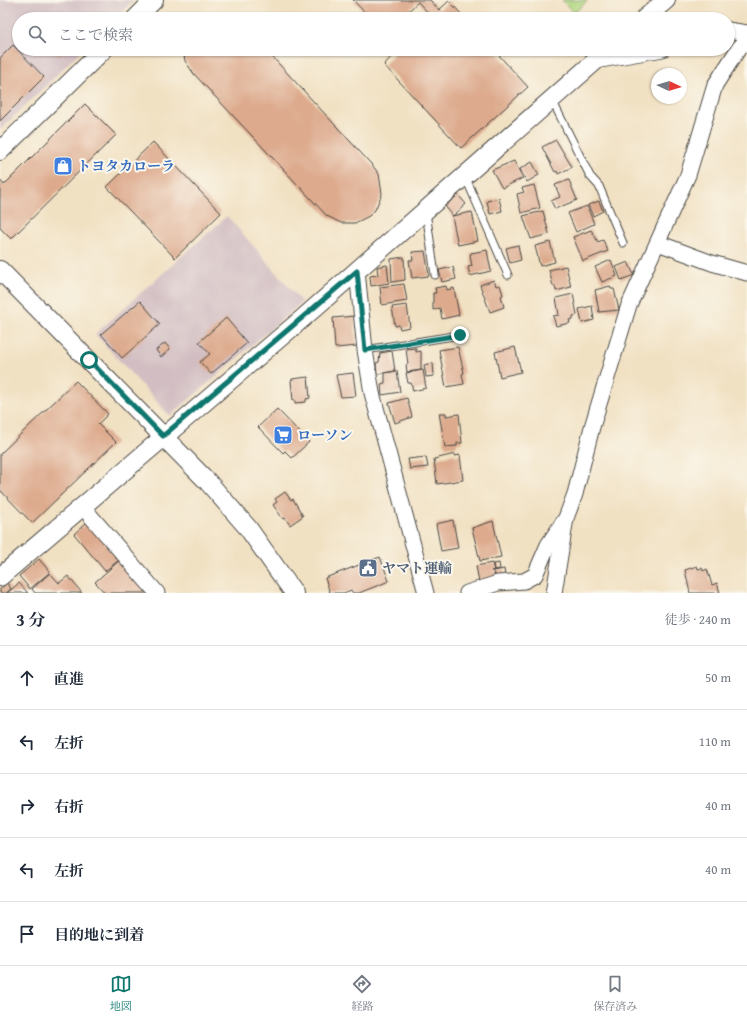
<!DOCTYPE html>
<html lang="ja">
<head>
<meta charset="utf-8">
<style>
	:root { --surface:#fff; --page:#f6f6f7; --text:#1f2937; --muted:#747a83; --line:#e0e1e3; --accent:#0f766e }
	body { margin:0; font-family:"Gentium Book Plus","Noto Serif JP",serif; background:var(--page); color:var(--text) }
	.compass { position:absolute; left:651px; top:68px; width:36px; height:36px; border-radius:50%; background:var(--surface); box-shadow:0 1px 3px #0004; rotate:94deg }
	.stop { position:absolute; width:12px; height:12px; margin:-9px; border:3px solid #0f766e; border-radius:50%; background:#fff }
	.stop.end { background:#0f766e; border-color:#fff; box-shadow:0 1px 4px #0008 }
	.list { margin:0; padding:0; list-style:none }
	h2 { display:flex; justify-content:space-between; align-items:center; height:52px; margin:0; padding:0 16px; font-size:17px }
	h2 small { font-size:13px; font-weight:400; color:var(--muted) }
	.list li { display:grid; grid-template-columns:26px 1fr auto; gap:12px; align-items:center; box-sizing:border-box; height:64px; padding:0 16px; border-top:1px solid var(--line) }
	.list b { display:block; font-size:15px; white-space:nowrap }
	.list em { font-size:13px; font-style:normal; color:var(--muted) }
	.icon { flex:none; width:22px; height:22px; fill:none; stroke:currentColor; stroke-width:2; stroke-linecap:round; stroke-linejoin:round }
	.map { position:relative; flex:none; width:747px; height:593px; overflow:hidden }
	.search { position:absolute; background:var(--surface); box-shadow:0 1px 3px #0004; left:12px; right:12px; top:12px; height:44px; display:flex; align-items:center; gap:10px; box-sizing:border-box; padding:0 14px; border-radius:22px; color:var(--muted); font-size:15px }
	.sheet { height:372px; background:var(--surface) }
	nav { display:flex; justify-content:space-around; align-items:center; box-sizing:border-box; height:56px; border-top:1px solid var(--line); background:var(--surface); font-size:11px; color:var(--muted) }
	nav a { display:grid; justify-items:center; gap:2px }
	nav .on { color:var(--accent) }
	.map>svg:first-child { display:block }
	.industrial { fill:#d2bec2 }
	.green { fill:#afd57e; stroke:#6d8054 }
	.building { fill:#ddaa8d }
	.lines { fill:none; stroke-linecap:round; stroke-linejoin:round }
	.service-casing { stroke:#494642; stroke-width:9 }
	.minor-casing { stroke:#494642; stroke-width:17 }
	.tertiary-casing { stroke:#494642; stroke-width:20 }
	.service { stroke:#fff; stroke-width:7 }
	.minor { stroke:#fff; stroke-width:15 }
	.tertiary { stroke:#fff; stroke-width:18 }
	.route { stroke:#0f766e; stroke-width:5 }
	.labels { text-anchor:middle; stroke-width:4; stroke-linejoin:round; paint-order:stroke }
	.shop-label { font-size:14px; font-weight:bold; fill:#366cbe; stroke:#fbf7ec; text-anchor:start }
	.service-label { font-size:14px; font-weight:bold; fill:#4e5e75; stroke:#fbf7ec; text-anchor:start }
</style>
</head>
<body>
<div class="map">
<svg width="747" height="593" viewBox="0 0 747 593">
	<rect width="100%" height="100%" fill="#fbf7ec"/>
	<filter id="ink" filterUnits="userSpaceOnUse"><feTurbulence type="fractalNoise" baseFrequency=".025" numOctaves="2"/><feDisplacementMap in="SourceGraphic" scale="8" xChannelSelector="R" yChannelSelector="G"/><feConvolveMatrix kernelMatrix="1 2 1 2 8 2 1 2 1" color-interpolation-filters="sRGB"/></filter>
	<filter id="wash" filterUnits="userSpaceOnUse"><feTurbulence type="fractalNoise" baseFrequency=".012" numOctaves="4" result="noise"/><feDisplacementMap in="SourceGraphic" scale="16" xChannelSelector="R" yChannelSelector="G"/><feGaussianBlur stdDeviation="0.9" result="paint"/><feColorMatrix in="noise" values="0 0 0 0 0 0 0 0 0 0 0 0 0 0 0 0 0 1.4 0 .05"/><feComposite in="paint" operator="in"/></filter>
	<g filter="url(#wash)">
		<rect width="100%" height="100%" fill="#f1e1c3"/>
		<path class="industrial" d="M0,0h134l-20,19h-95v30h64l-83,81z
			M227,216l75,86 -132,114 -75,-82z"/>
		<path class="green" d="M562,0h26l-14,13z"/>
		<g id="blocks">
			<path class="building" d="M353,0h77l9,10 10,-9 17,18h-36l2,-2 -14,-15 -17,16 1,1h-31z
				M216,14l11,1 8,4h-35z
				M13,45l31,32 -44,44v-63z
				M52,49h14l-7,7z
				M183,49h84l-1,1 106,115 7,9 3,20 -7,16 -6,6 -14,7h-14l-14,-7 -133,-142 -9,-13z
				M398,49h95l35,38 -67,61 -77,-83z
				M85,104l31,31 -105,104 -11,-11v-48l4,5z
				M556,140l16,27 -14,7 -1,-3 -2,1 -13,-25z
				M153,142l68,71 -46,45 -68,-71z
				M514,161l9,17 -21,10 -10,-18z
				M532,162l7,13 -12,7 -7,-13z
				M569,180l8,20 -22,9 -4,-8 9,-4 -5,-12z
				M534,185l6,23 -19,5 -4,-19 7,-2 -2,-4z
				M458,195l8,9 -13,12 -8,-10z
				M499,198l3,13 -12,3 -3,-13z
				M599,201l4,10 -10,5 -5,-11z
				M587,206l7,18 -18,8 -8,-19z
				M543,211l6,23 -18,5 -8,-23z
				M472,212l6,29 -20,4 -6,-29z
				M591,230l7,12 5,-2 5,11 -25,10 -10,-24z
				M550,242l5,20 -15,4 -5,-20z
				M518,245l3,15 -11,3 -4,-15z
				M487,250l4,21 -21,5 -2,-9 4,-1 -2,-10 1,-3z
				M425,251l4,25 -17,2 -3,-18h4l-1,-8z
				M404,257l1,23 -13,2 -1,-23z
				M611,260l6,16 -15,6 -7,-15z
				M628,262l6,13 -13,5 -5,-13z
				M387,265l2,18 -18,3 -1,-10 8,-1 -1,-8z
				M566,266l5,21 -15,4 -1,-5h-2l-4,-16z
				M453,267l3,12 -14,3 -3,-12z
				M494,280l2,6 4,-1 3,10 -2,1 3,11 -14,5 -10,-27z
				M404,284l3,17 -25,4 -2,-18z
				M446,286l1,4 7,-2 5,27 -17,4 -2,-11 -7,2v-17h3l-1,-5z
				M610,286l1,3h3l5,21 -20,2 -4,-22z
				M573,294l4,21 -4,1v3l-4,1 1,3 -14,3 -3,-10 6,-1 -3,-17z
				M140,301l20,23 -38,34 -21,-24z
				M407,305l3,22 -10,2 -1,-4 -4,1 -3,-19z
				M592,306l2,14 -12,3 -3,-14z
				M354,316l3,30 -22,2 -2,-30z
				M226,318l21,25 -36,31 -11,-12 10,-8 -11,-12z
				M165,343l5,6 -9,8 -5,-7z
				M458,347l6,26 -2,1 2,10 -18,3 -7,-37z
				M515,347l6,25 -21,5 -5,-25z
				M416,348v4l5,-1v19l-14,2 -1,-7 2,-1 -2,-15z
				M392,351l3,20 -18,3 -1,-11 3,-1 1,-9z
				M433,363l1,13 -8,1 -2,-12z
				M423,370l3,18 -13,3 -2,-8h-3l-2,-10z
				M397,371l3,21 -18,3 -1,-11 4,-1v-10z
				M353,373l3,23 -15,1 -5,-22z
				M308,377l2,21 -4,1v3l-11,1v-3h-2l-2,-19 1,-2z
				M76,381l32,33 -10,10 18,18 -84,81 -32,-33v-36z
				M407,398l5,19 -17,6 -6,-20z
				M277,409l32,33 -17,16 -7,-7 -2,2 -25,-26z
				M439,413h7v3l13,-2 3,29h-5v3l-12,1z
				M455,454v2l5,-1 3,25 -26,4 -3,-25z
				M426,457l2,10 -18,2 -2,-10z
				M285,492l6,8 2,-1 10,17 -13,9 -5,-7 -2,1 -10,-14 4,-3 -2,-3z
				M453,520l5,28 -17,3 -5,-27z
				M493,521l8,36 -21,4 -8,-33z
				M87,522l32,38 -14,11 -31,-37z
				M380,557l9,24 -30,12h-6l-2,-3 -7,3h-14l-5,-15z
				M39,559l11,13 -20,17 -11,-13z
				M120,560l28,33h-43l-10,-11z
				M492,563l2,7 -3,1h3l1,8 -16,3 -3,-16z
				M499,563l1,6 -6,1 -1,-6z
				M697,566l1,3 4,-1 1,3 4,-2 5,16 5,-2 3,10h-30l-5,-23z
				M504,569l1,7 -9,2 -2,-7z
				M50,573l9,10 9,-7 14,17h-47l-3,-4z
				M7,583l4,6 -5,4h-6v-4z
				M19,583l9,10h-21z"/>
		</g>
	</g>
	<g filter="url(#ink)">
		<use href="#blocks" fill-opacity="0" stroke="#494642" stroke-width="1"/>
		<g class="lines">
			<defs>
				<path id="service" d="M552,100l38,76 9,10 24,57
					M465,176l43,99
					M426,212l9,63
					M365,350l95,-15"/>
				<path id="minor" d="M728,30l19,3
					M595,61l68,-12
					M658,243l54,20 35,10
					M357,271l8,79 7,43 54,200
					M82,506l75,87
					M566,518l9,-24 17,-67 37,-122 59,-130 27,-90 24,-37 8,-8
					M467,593l31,-10 26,-2 11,-6 13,-30 18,-27 -12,75"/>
				<path id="tertiary" d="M135,19l19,-19
					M644,19l22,-19
					M0,151l104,-102
					M0,270l208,212 40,46 46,65
					M0,577l303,-259 306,-269"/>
			</defs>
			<use href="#service" class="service-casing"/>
			<use href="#minor" class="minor-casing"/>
			<use href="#tertiary" class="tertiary-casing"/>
			<use href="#service" class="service"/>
			<use href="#minor" class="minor"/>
			<use href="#tertiary" class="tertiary"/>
		</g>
	</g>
	<g class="lines" filter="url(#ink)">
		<path class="route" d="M89,360l74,76 194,-165 8,79 95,-15"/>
	</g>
	<defs>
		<symbol id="shop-square" viewBox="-11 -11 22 22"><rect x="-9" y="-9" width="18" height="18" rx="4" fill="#3f7fe0" stroke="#fbf7ec"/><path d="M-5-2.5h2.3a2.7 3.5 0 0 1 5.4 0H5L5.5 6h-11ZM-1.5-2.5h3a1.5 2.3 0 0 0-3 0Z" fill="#fff"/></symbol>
		<symbol id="supermarket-square" viewBox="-11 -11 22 22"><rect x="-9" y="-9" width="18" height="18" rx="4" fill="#3f7fe0" stroke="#fbf7ec"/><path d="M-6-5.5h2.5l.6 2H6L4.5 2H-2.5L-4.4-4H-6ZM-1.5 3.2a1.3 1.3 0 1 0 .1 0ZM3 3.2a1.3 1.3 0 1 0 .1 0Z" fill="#fff"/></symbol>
		<symbol id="civic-square" viewBox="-11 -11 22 22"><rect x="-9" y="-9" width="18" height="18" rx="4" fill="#5c6f8a" stroke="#fbf7ec"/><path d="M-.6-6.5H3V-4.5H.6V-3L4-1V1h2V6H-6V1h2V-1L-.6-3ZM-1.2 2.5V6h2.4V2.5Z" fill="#fff"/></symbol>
	</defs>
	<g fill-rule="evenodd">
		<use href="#shop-square" x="52" y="155" width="22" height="22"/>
		<use href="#supermarket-square" x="272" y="424" width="22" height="22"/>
		<use href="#civic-square" x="357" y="557" width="22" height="22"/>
	</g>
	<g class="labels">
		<g class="shop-label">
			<text x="77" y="171">トヨタカローラ</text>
			<text x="297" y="440">ローソン</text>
		</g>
		<g class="service-label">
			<text x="382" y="573">ヤマト運輸</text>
		</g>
	</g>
</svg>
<svg class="compass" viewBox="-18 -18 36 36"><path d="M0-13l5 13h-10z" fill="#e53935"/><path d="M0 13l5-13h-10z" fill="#747a83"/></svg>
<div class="stop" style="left:89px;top:360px"></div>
<div class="stop end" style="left:460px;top:335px"></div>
<div class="search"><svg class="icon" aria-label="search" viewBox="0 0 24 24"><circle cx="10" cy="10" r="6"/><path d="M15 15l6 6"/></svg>ここで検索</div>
</div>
<section class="sheet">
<h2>3 分<small>徒歩 · 240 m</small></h2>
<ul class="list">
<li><svg class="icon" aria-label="ahead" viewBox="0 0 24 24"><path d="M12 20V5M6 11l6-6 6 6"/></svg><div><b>直進</b></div><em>50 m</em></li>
<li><svg class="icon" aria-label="left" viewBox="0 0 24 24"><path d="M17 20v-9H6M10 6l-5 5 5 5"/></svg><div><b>左折</b></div><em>110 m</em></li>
<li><svg class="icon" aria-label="right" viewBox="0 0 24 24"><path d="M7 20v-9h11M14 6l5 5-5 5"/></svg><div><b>右折</b></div><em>40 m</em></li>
<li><svg class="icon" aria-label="left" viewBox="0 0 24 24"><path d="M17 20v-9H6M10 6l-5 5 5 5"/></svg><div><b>左折</b></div><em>40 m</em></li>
<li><svg class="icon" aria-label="arrive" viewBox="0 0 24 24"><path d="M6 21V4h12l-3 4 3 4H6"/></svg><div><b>目的地に到着</b></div></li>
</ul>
</section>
<nav>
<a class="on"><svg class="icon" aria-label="map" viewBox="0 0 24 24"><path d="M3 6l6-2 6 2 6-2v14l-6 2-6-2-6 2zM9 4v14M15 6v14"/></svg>地図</a>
<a><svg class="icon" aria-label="directions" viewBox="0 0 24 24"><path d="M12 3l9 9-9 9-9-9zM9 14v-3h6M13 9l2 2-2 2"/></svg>経路</a>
<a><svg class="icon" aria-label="saved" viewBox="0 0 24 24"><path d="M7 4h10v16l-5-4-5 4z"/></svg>保存済み</a>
</nav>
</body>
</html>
